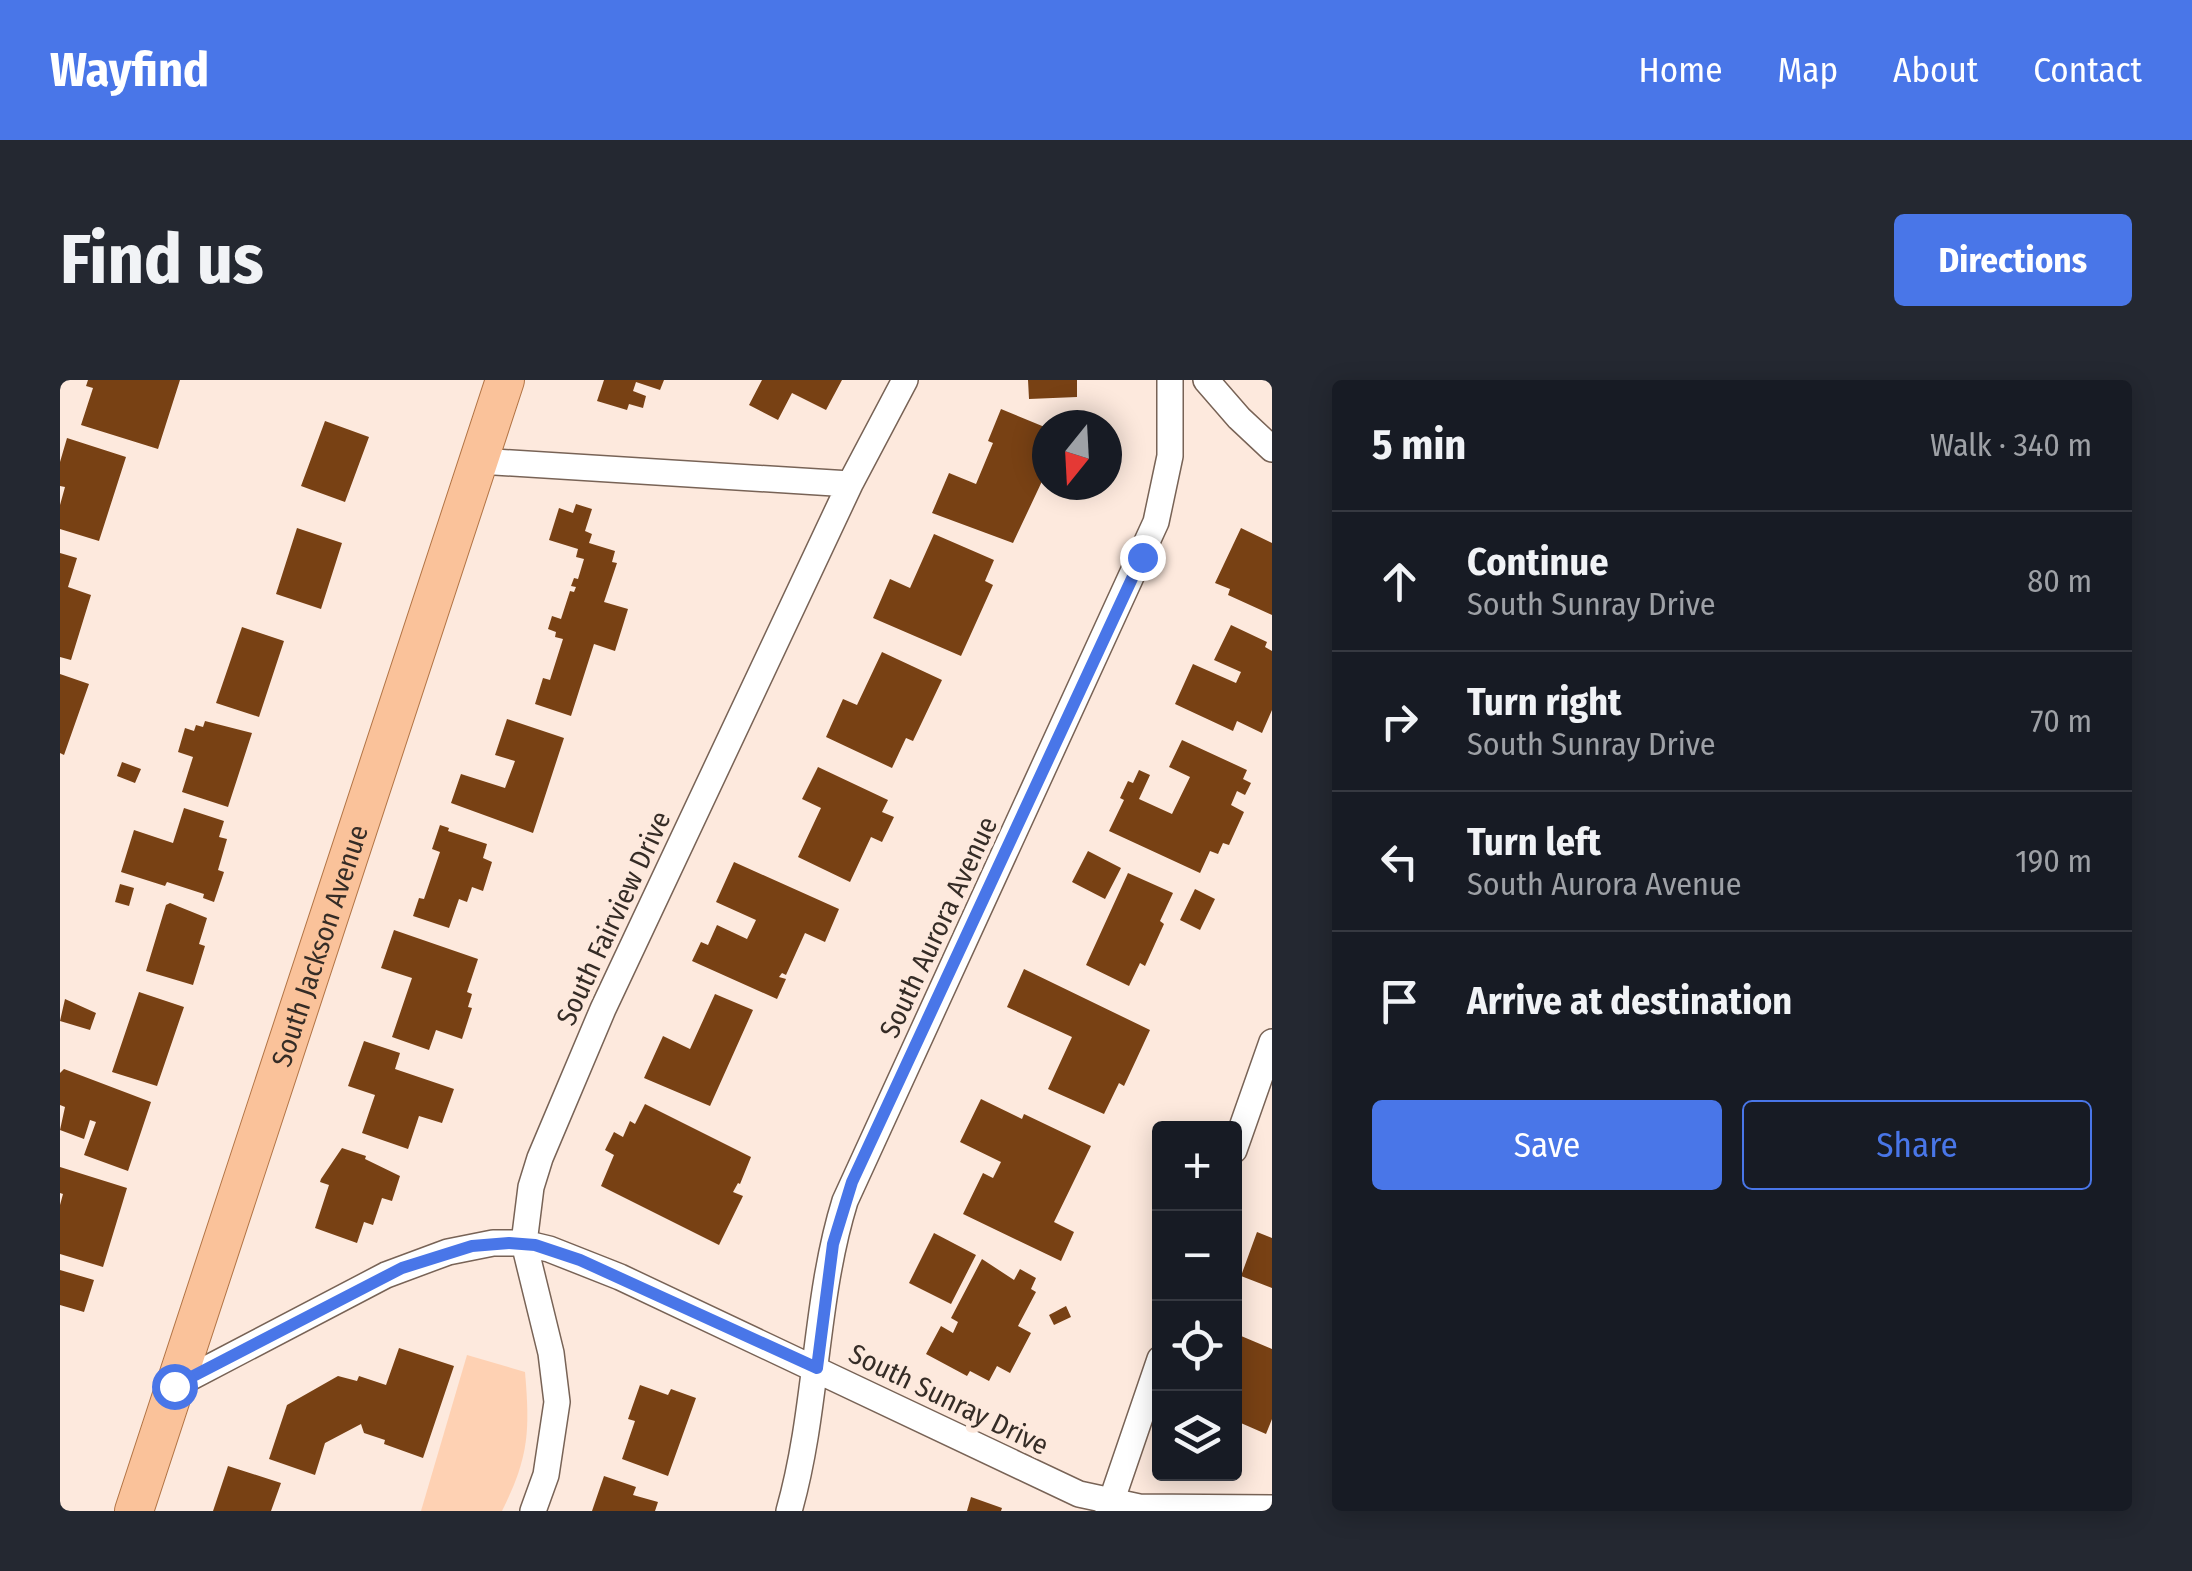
<!DOCTYPE html>
<html lang="en">
<head>
<meta charset="utf-8">
<style>
	:root { --surface:#171b24; --page:#242831; --text:#f1f3f6; --muted:#9ea1a6; --line:#363941; --accent:#4976e8 }
	body { margin:0; font-family:"Fira Sans Condensed",sans-serif; background:var(--page); color:var(--text) }
	.controls { position:absolute; right:30px; bottom:30px; display:grid; overflow:hidden; border-radius:10px; box-shadow:0 5px 25px #0003 }
	.controls button { width:90px; height:90px; display:grid; place-items:center; padding:0; border:0; border-bottom:2px solid var(--line); background:var(--surface); color:var(--text); font:50px sans-serif }
	.compass { position:absolute; left:972px; top:30px; width:90px; height:90px; border-radius:50%; background:var(--surface); box-shadow:0 5px 25px #0003; rotate:198deg }
	.stop { position:absolute; width:30px; height:30px; margin:-22px; border:8px solid #4976e8; border-radius:50%; background:#fff }
	.stop.end { background:#4976e8; border-color:#fff; box-shadow:0 2px 10px #0008 }
	.list { margin:0; padding:0; list-style:none }
	h2 { display:flex; justify-content:space-between; align-items:center; height:130px; margin:0; padding:0 40px; font-size:42px }
	h2 small { font-size:32px; font-weight:400; color:var(--muted) }
	.list li { display:grid; grid-template-columns:65px 1fr auto; gap:30px; align-items:center; box-sizing:border-box; height:140px; padding:0 40px; border-top:2px solid var(--line) }
	.list b { display:block; font-size:38px; white-space:nowrap }
	.list p { margin:0; font-size:32px; white-space:nowrap; color:var(--muted) }
	.list em { font-size:32px; font-style:normal; color:var(--muted) }
	.actions { display:flex; gap:20px; padding:30px 40px }
	.actions a { flex:1; padding:22px 0; border:2px solid var(--accent); border-radius:10px; text-align:center; font-size:35px; color:var(--accent) }
	.actions .main { background:var(--accent); color:#fff }
	.icon { flex:none; width:55px; height:55px; fill:none; stroke:currentColor; stroke-width:2; stroke-linecap:round; stroke-linejoin:round }
	.map { position:relative; flex:none; width:1212px; height:1131px; overflow:hidden; border-radius:10px }
	header { display:flex; align-items:center; gap:60px; box-sizing:border-box; height:140px; padding:0 50px; background:var(--accent); color:#fff }
	header strong { font-size:48px }
	nav { display:flex; gap:55px; margin-inline-start:auto; font-size:35px }
	.intro { display:flex; align-items:center; justify-content:space-between; box-sizing:border-box; height:240px; padding:0 60px }
	h1 { margin:0; font-size:70px }
	.button { padding:25px 45px; border-radius:10px; background:var(--accent); color:#fff; font-size:35px; font-weight:700 }
	main { display:flex; gap:60px; padding:0 60px }
	aside { flex:1; background:var(--surface); border-radius:10px; box-shadow:0 5px 25px #0003 }
	.map>svg:first-child { display:block }
	.green { fill:#fed1b3 }
	.building { fill:#784114 }
	.lines { fill:none; stroke-linecap:round; stroke-linejoin:round }
	.street-casing { stroke:#786356; stroke-width:28 }
	.primary-casing { stroke:#b27445; stroke-width:40 }
	.street { stroke:#fff; stroke-width:25 }
	.primary { stroke:#fac29a; stroke-width:38 }
	.route { stroke:#4976e8; stroke-width:12 }
	.labels { text-anchor:middle; stroke-width:10; stroke-linejoin:round; paint-order:stroke }
	.street-label { font-size:28px; fill:#352c26; stroke:#fde9dd }
</style>
</head>
<body>
<header>
<strong>Wayfind</strong>
<nav><a>Home</a><a>Map</a><a>About</a><a>Contact</a></nav>
</header>
<div class="intro"><h1>Find us</h1><a class="button">Directions</a></div>
<main>
<div class="map">
<svg width="1212" height="1131" viewBox="0 0 1212 1131">
	<rect width="100%" height="100%" fill="#fde9dd"/>
	<path class="green" d="M407,975l58,17c5,59 4,85 -23,139h-81z"/>
	<path class="building" d="M28,0h92l-22,69 -77,-24 12,-37 -7,-2z
		M544,0h60l-4,10 -24,-8 -3,9 13,5 -3,12 -14,-4 -2,6 -30,-9z
		M702,0h80l-16,30 -34,-17 -14,27 -29,-15z
		M968,0h49v17l-48,2z
		M941,29l46,19v50l-3,-1 -31,66 -81,-30 17,-40 27,11 17,-41 -5,-2z
		M265,41l44,16 -24,65 -44,-16z
		M7,58l59,19 -27,84 -39,-12v-24l5,-18 -5,-1v-24z
		M516,124l16,5 -7,22 7,3 -3,9 26,8 -3,11 5,1 -13,39 24,7 -13,42 -21,-7 -23,72 -36,-12 8,-26 7,2 13,-41 -8,-2 1,-5 -8,-3 4,-13 9,3 9,-28 4,1 2,-5 -5,-1 3,-8 4,1 6,-20 -8,-2 2,-8 -29,-9 10,-32 14,5z
		M237,148l45,15 -21,66 -45,-15z
		M1181,148l31,15v72l-44,-20 2,-6 -15,-6z
		M874,154l60,26 -9,21 8,4 -32,71 -88,-38 17,-39 20,9z
		M0,173l17,5 -9,29 23,8 -20,65 -11,-3z
		M1171,245l36,17 -2,5 7,4v59l-10,23 -25,-12 -4,10 -58,-27 18,-40 43,19 5,-11 -27,-12z
		M182,247l42,14 -25,76 -43,-14z
		M822,272l60,28 -29,61 -7,-3 -14,30 -66,-31 17,-38 14,6z
		M0,294l29,10 -25,71 -4,-2z
		M447,339l57,19 -31,95 -82,-30 10,-29 44,14 10,-27 -20,-6z
		M145,341l47,12 -24,74 -46,-15 11,-35 -15,-5 7,-24 9,3 2,-6 7,2z
		M1122,360l65,30 -4,9 8,4 -6,12 -8,-4 -6,14 13,7 -15,33 -6,-2 -5,11 -8,-3 -10,22 -91,-42 15,-31 -4,-2 8,-17 5,2 6,-13 11,5 -11,24 33,15 18,-37 -21,-10z
		M62,382l19,7 -6,14 -18,-7z
		M758,387l70,33 -6,12 12,5 -12,25 -11,-5 -21,45 -52,-25 23,-49 -19,-9z
		M124,428l40,13 -5,16 8,2 -9,31 6,2 -10,30 -11,-4 1,-4 -37,-12 -2,4 -44,-14 13,-42 39,13z
		M380,445l9,3 -1,3 39,13 -4,14 9,4 -9,29 -11,-4 -5,15 -8,-3 -10,29 -36,-12 6,-18 5,1 16,-47 -8,-3z
		M1028,471l33,17 -16,31 -33,-17z
		M674,482l105,47 -14,33 -20,-9 -19,42 -4,-2 -3,4 7,2 -9,20 -85,-38 9,-19 7,3 9,-20 30,14 9,-19 -40,-18z
		M1068,493l45,20 -13,28 4,3 -19,42 -5,-3 -11,23 -43,-21z
		M60,504l14,4 -5,18 -14,-4z
		M1135,509l20,10 -15,31 -20,-10z
		M110,523l37,15 -8,26 6,2 -12,39 -47,-14 20,-66z
		M334,550l84,29 -11,33 5,2 -4,13 4,1 -10,31 -26,-9 -7,20 -37,-13 20,-59 -31,-10z
		M964,589l126,61 -26,56 -5,-3 -15,31 -56,-25 24,-52 -65,-30z
		M79,612l45,15 -27,79 -45,-14z
		M655,614l38,16 -43,96 -66,-28 19,-42 27,13z
		M5,619l31,14 -6,17 -30,-9z
		M304,661l36,12 -5,16 59,20 -12,34 -23,-7 -11,33 -46,-16 13,-38 -27,-9z
		M4,689l87,33 -23,69 -44,-16 12,-33 -6,-2 -6,19 -24,-9 5,-23 -5,-2v-32z
		M921,719l41,20 2,-5 67,32 -37,76 20,10 -13,29 -98,-47 20,-41 10,5 8,-16 -41,-20z
		M585,724l106,53 -11,27 -2,-1 -5,9 10,4 -24,49 -118,-59 13,-31 -9,-5 9,-18 9,5 7,-16 5,3z
		M282,768l24,8 -1,3 35,17 -8,25 -10,-3 -9,27 -9,-3 -7,21 -42,-15 14,-43 -9,-3 1,-3z
		M0,787l67,21 -24,79 -43,-13v-49l3,-11 -3,-1z
		M1197,852l15,6v50l-31,-12z
		M874,853l42,22 -25,49 -42,-21z
		M922,879l32,21 6,-11 16,9 -5,11 5,3 -18,34 13,7 -21,40 -13,-7 -8,15 -19,-10 -3,5 -41,-22 15,-28 12,7 5,-11 -7,-4z
		M0,890l34,10 -10,32 -24,-7z
		M1006,926l5,11 -17,8 -5,-10z
		M1174,953l38,16v70l-6,15 -32,-14z
		M339,968l55,18 -31,92 -39,-14 1,-4 -21,-7 -3,-9 -36,19 -10,32 -46,-16 18,-54 51,-29 19,5 2,-5 27,9z
		M580,1005l28,10 3,-6 25,9 -28,78 -46,-17 13,-38 -7,-2z
		M168,1086l53,17 -10,28h-58z
		M544,1096l32,11 -3,8 25,7 -3,9h-63z
		M911,1117l31,11 -1,3h-34z"/>
	<g class="lines">
		<defs>
			<path id="street" d="M1146,0l33,38 33,31
				M419,81l371,23
				M1174,770l38,-108
				M114,1006l212,-111 62,-23 45,-9h31l25,6 71,28 459,217 60,13 133,1
				M473,1131l13,-36 11,-73 -6,-49 -27,-110 7,-56 9,-29 63,-149 247,-525 55,-104
				M729,1131c29,-102 25,-210 56,-310l311,-679 14,-66v-76
				M1048,1131l52,-152"/>
			<g id="primary">
				<path id="s1" d="M74,1131l371,-1131"/>
			</g>
		</defs>
		<use href="#street" class="street-casing"/>
		<use href="#primary" class="primary-casing"/>
		<use href="#street" class="street"/>
		<use href="#primary" class="primary"/>
	</g>
	<g class="lines">
		<path class="route" d="M114,1006l228,-118 70,-22 37,-3 26,2 45,15 237,108 16,-124 19,-62 290,-625"/>
	</g>
	<g class="labels">
		<g class="street-label">
			<text transform="translate(553 538) rotate(-65)" y="10">South Fairview Drive</text>
			<text transform="translate(878 547) rotate(-65)" y="10">South Aurora Avenue</text>
			<text dy="10" stroke="none"><textPath href="#s1" startOffset="595">South Jackson Avenue</textPath></text>
			<text transform="translate(889 1019) rotate(26)" y="10">South Sunray Drive</text>
		</g>
	</g>
</svg>
<div class="controls">
<button>+</button>
<button>−</button>
<button><svg class="icon" aria-label="locate" viewBox="0 0 24 24"><circle cx="12" cy="12" r="6"/><path d="M12 2v4M12 18v4M2 12h4M18 12h4"/></svg></button>
<button><svg class="icon" aria-label="layers" viewBox="0 0 24 24"><path d="M12 4l9 5-9 5-9-5zM3 14l9 5 9-5"/></svg></button>
</div>
<svg class="compass" viewBox="-18 -18 36 36"><path d="M0-13l5 13h-10z" fill="#e53935"/><path d="M0 13l5-13h-10z" fill="#9ea1a6"/></svg>
<div class="stop" style="left:114px;top:1006px"></div>
<div class="stop end" style="left:1082px;top:177px"></div>
</div>
<aside>
<h2>5 min<small>Walk · 340 m</small></h2>
<ul class="list">
<li><svg class="icon" aria-label="ahead" viewBox="0 0 24 24"><path d="M12 20V5M6 11l6-6 6 6"/></svg><div><b>Continue</b><p>South Sunray Drive</p></div><em>80 m</em></li>
<li><svg class="icon" aria-label="right" viewBox="0 0 24 24"><path d="M7 20v-9h11M14 6l5 5-5 5"/></svg><div><b>Turn right</b><p>South Sunray Drive</p></div><em>70 m</em></li>
<li><svg class="icon" aria-label="left" viewBox="0 0 24 24"><path d="M17 20v-9H6M10 6l-5 5 5 5"/></svg><div><b>Turn left</b><p>South Aurora Avenue</p></div><em>190 m</em></li>
<li><svg class="icon" aria-label="arrive" viewBox="0 0 24 24"><path d="M6 21V4h12l-3 4 3 4H6"/></svg><div><b>Arrive at destination</b></div></li>
</ul>
<div class="actions"><a class="main">Save</a><a>Share</a></div>
</aside>
</main>
</body>
</html>
